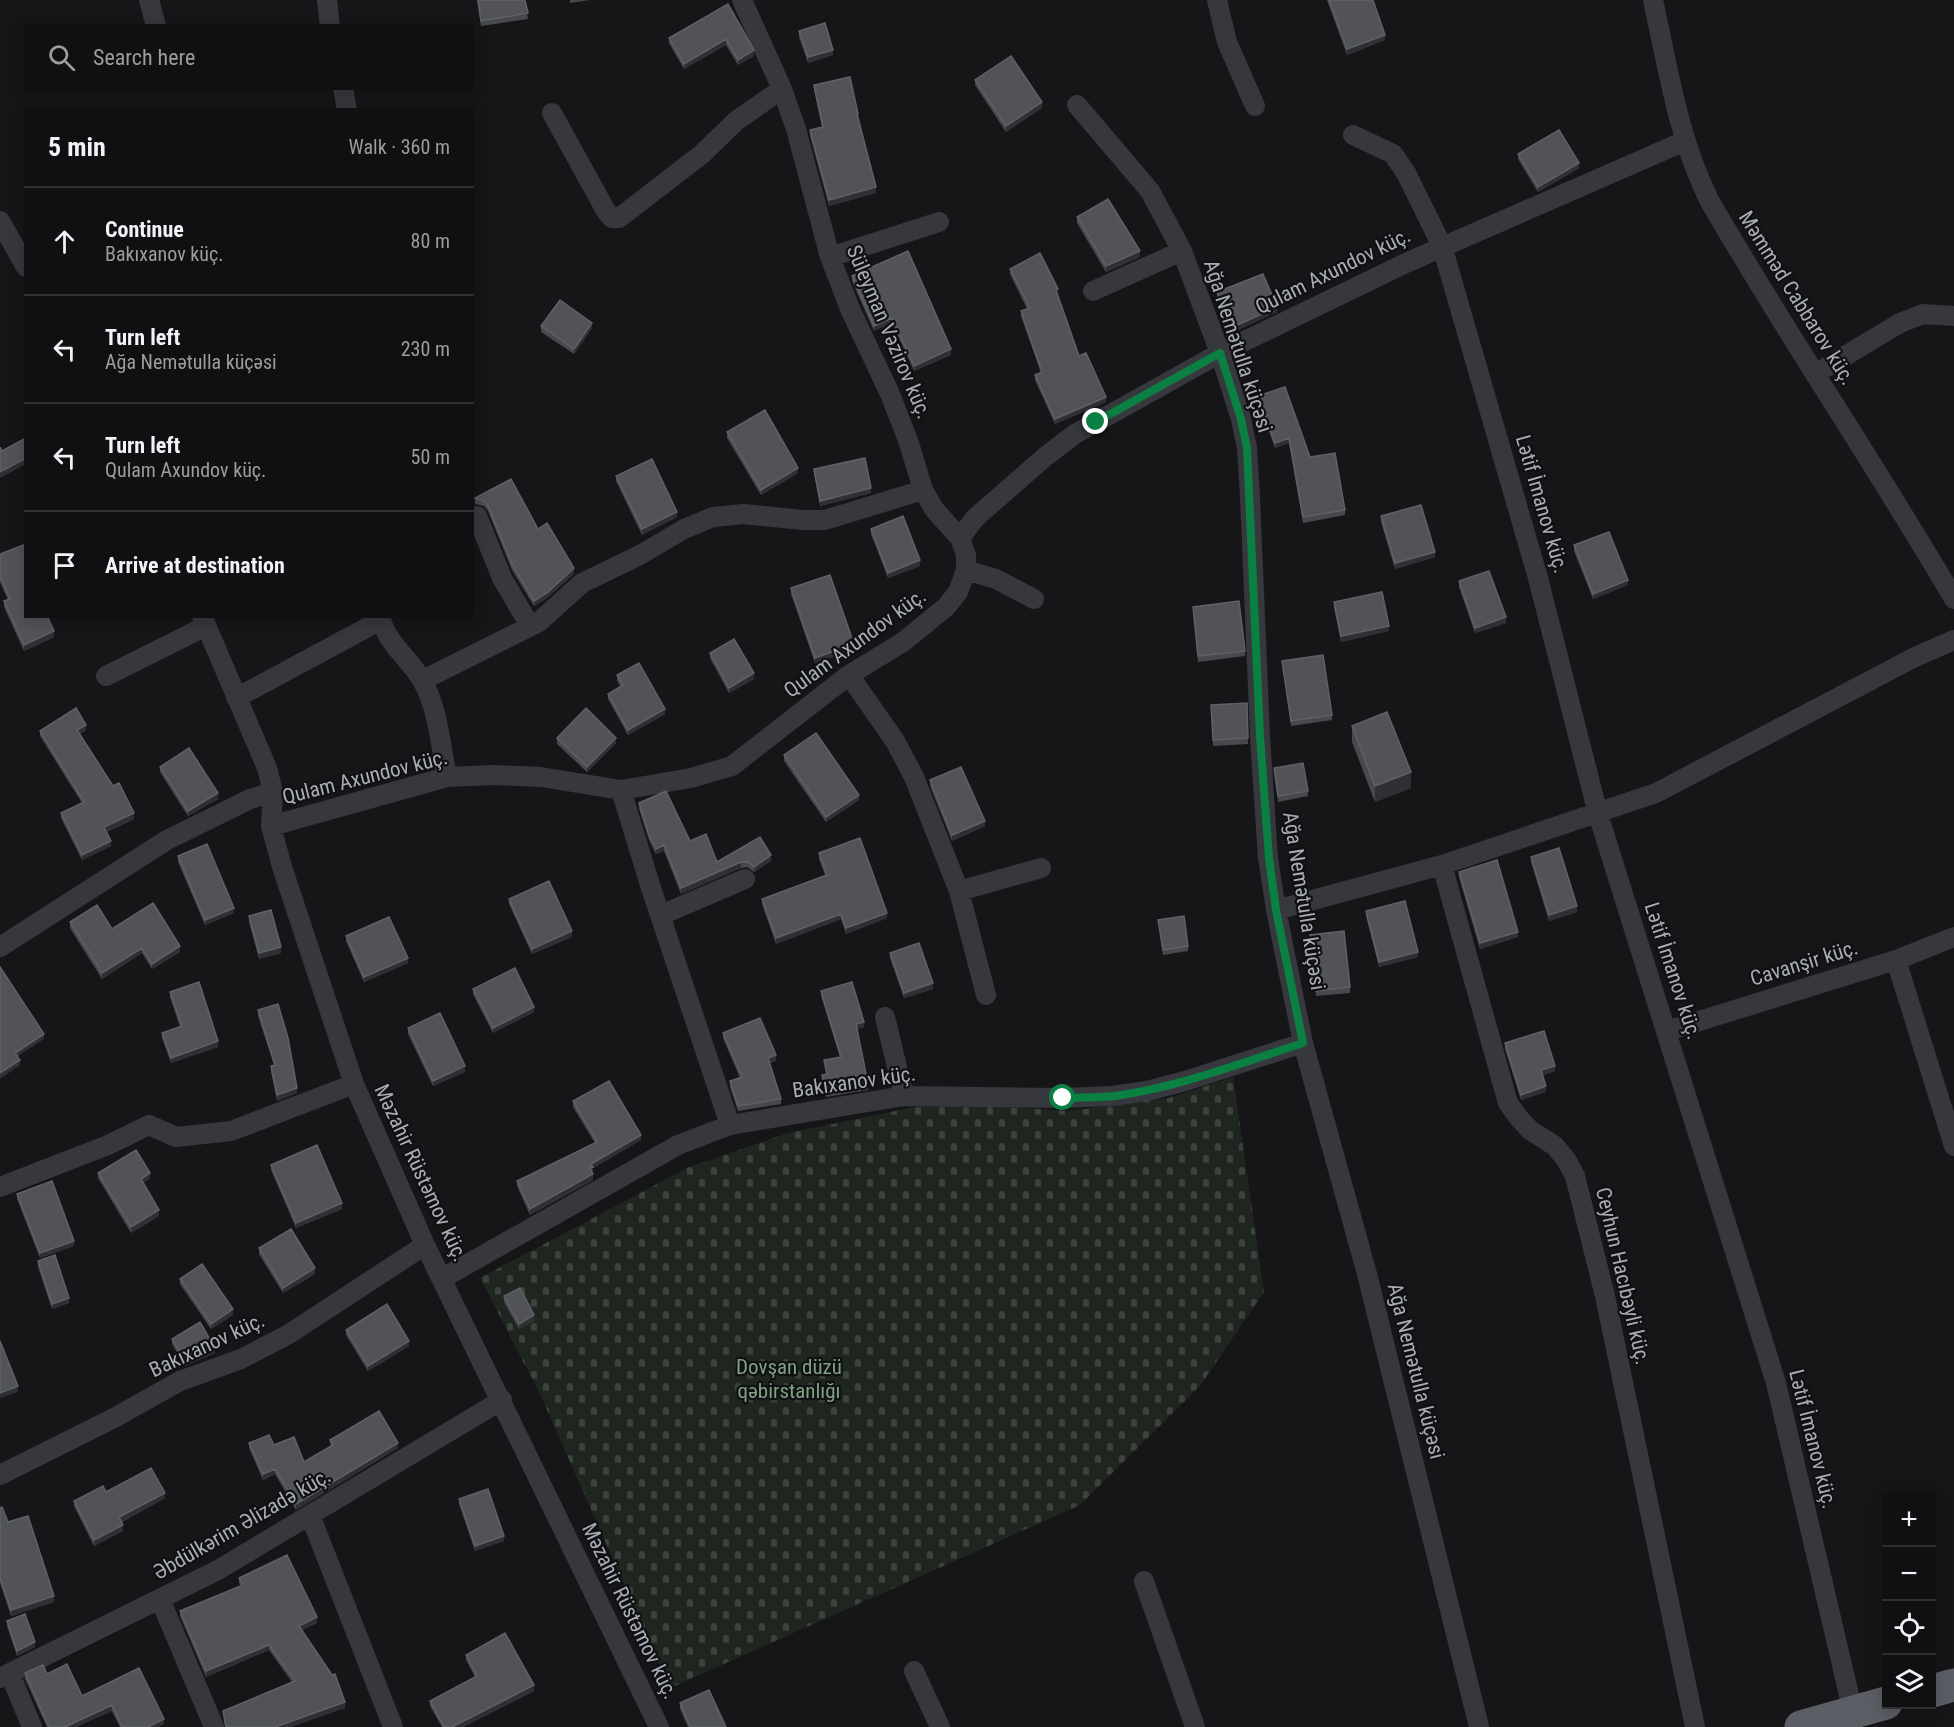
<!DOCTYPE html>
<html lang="en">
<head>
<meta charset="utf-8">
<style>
	:root { --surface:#101012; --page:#19191b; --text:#f1f3f6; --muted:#9c9d9f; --line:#303032 }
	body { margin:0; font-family:"Roboto Condensed",sans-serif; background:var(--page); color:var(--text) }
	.controls { position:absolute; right:18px; bottom:18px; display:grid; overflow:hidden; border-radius:0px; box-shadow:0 3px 15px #0003 }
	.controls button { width:54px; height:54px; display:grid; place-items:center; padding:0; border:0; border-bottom:2px solid var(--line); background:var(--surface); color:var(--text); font:30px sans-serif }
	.stop { position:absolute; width:18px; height:18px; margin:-14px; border:4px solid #0b8043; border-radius:50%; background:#fff }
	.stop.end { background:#0b8043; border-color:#fff; box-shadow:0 2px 6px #0008 }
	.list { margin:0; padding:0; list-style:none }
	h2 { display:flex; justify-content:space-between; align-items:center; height:78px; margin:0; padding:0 24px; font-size:26px }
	h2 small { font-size:20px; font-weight:400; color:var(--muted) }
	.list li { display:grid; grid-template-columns:39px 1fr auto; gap:18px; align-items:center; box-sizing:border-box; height:108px; padding:0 24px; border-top:2px solid var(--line) }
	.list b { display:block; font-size:22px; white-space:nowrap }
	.list p { margin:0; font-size:20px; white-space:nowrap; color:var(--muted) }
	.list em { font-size:20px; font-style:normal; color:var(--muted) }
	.icon { flex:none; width:33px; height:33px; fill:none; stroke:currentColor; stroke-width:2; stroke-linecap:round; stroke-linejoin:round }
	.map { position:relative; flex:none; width:1954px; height:1727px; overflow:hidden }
	.search { position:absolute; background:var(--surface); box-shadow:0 3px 15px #0003; left:24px; top:24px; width:450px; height:66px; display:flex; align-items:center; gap:15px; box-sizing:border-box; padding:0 21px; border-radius:0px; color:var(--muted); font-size:22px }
	.panel { position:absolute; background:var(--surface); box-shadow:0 3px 15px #0003; left:24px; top:108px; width:450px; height:510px; border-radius:0px }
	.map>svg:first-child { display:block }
	.cemetery { fill:url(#cemetery-stones) }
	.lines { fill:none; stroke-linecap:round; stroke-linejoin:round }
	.minor { stroke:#37383d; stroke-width:20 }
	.trunk { stroke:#5b5e65; stroke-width:33 }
	.wall { fill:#47494d }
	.shaded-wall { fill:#2f3033 }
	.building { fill:#525359; stroke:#5f6168; stroke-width:1.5 }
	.route { stroke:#0b8043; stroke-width:8 }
	.labels { text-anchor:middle; stroke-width:4.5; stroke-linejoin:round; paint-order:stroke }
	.street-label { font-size:21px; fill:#a8adb8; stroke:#111113 }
	.park-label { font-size:21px; fill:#7fa381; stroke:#111113 }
</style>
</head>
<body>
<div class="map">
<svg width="1954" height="1727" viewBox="0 0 1954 1727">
	<defs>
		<pattern id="cemetery-stones" width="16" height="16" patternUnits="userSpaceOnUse" patternTransform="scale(1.5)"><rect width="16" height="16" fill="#1e261f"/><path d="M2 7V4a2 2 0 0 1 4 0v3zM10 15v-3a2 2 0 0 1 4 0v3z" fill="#3c433d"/></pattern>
	</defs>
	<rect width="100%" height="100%" fill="#161618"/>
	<path class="cemetery" d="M1233,1077l31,215 -64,94 -120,119 -410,183 -130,-294 -60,-116 209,-111 99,-34 146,-30 135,8 100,-13z"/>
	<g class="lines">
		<path class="minor" d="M149,0l7,26
			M327,0l3,26
			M742,0l40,89 14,40 34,128 20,52 40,85 19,49 14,47 11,19 26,29
			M1217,0l10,42 28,64
			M1653,0c15,68 25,137 56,200 78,135 166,264 245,399
			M343,88l4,22
			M1077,105l73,86 32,60 38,102 21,66 6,29 3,49 10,239 8,122 8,52 27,133 64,231 112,453
			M552,113l54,98 6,7h7l83,-64 34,-33 46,-32
			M1353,135l40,19 13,19 36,73 96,332 60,236 178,569 77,329
			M0,221l26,46
			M830,257l109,-35
			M1093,291l89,-40
			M1815,374l85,-51 23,-9 31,2
			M477,516l25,62 28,48
			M966,570l30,9 38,20
			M202,616l65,152 6,24 -2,34 11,41 72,217 71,161 234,482
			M380,616c7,29 30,42 43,66 15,26 18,66 24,95
			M849,675l46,66 19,36 45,114 27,104
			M106,676l100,-50
			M423,680l116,-58 43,-39 58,-28 44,-26 29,-12 30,-3 60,6h22l98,-30
			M236,698l145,-78
			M621,790l29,95 80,240
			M271,826l176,-49 47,-2 47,2 80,13 70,-12 41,-12 117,-91 54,-33 43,-35 12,-15 8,-22v-15l-6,-17 15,-20 71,-62 29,-22 145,-81 186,-90 279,-122
			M1442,865l66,238 10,14 12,13 25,16 12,15 8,15 30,120 90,431
			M959,891l82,-23
			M1276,910l166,-45 214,-72 259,-136 39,-17
			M661,915l84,-36
			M0,947l167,-107 83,-41 23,-7
			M1896,960l58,186
			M885,1017l19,79
			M1667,1031l229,-71 58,-23
			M0,1187l108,-42 41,-20 27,12 55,-6 123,-47
			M443,1278l235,-133 52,-20 174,-29 159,2 49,-2 35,-5 38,-10 118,-38
			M0,1475l114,-57 66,-37 61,-22 48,-25 136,-89
			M310,1515l83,212
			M1144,1581l51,146
			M160,1599l54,128
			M914,1671l26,56
			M10,1674l22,53
			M0,1678l218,-108 284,-170"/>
		<path class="trunk" d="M1932,1691l22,-6
			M1801,1727l85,-24"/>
	</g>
	<path class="wall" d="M477,0h48l3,19 -47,7z
		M570,0h20l-20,3z
		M1327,0h46l12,40 -38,15z
		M728,4l26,52 -16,9 -12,-20 -42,24 -15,-26v-5z
		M799,31l34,24 -25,8 -9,-26z
		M975,80l67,28 -36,24 -31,-47z
		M814,85l44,34 18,74 -47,13 -19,-70v-6l12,-3 -8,-37z
		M1518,154l61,14 -41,24 -20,-33z
		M1077,217l63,40 -34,15 -29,-49z
		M1010,269l48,25 -1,1 22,61 27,46 -51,22 -20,-44v-5l6,-2 -20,-57v-5l6,-2 -17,-35z
		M852,276l99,79 -37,16 -22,-48 -18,8 -22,-50z
		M1217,292l60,20 -46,21 -14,-35z
		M541,326l51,2 -18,26 -33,-22z
		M1258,396l52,61 35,53v5l-42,8 -14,-80 -14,5 -17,-47z
		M727,432l71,41 -37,22 -34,-57z
		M814,469l57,24 -51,13 -6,-32z
		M616,476l61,41 -35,18 -26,-54z
		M511,479l27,50 36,45 -27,24 -13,8 -22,-36 -24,-59 -4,-5 -9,-2v-6z
		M1381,516l54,41 -40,12 -14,-47z
		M871,529l49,37 -32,12 -17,-44z
		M1574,545l54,40 -35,14 -19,-48z
		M0,554l26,62 28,21 -30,14 -20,-44v-6l4,-1 -8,-18z
		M1459,581l47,42 -31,10 -16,-46z
		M791,588l63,62 -39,13 -24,-69z
		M1334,602l55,29 -48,11 -7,-34z
		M1193,607l52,44v5l-47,6z
		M710,653l44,26 -25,14 -19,-35z
		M1282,661l50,54v5l-41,6z
		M617,675l48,39 -37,21 -20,-36v-5l13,-7 -4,-6z
		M1247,703l1,41 -35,2 -2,-41z
		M1352,726l59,62 -36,14 -23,-60z
		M86,730l-6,4 54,85 -27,13 4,14 -29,14 -21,-42v-5l21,-10 -42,-67v-5z
		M557,738l59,5 -29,29 -30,-28z
		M784,755l75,45 -33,22 -42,-61z
		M160,767l58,32 -30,17 -28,-44z
		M1274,768l34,23v5l-30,6z
		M930,780l55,46 -33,15 -22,-55z
		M639,803l78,59 54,-1 -17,11 -7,-5 -6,1 -60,26 -17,-43 -8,3 -7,-14 -10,-31z
		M819,853l68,65 -41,16 -5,-15 -65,25 -14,-40v-5l63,-24 -6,-16z
		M178,856l56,57 -29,12 -27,-63z
		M1531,857l46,55 -28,9 -18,-59z
		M1459,872l59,65 -38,12 -21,-72z
		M509,899l63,38 -40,17 -23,-50z
		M1366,911l52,46 -39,10 -13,-51z
		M249,916l32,37 -22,6 -10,-37z
		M1158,920l30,26v5l-25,4z
		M70,922l110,30 -28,17 -10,-16 -40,26 -32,-51z
		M1310,935l40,52v6l-34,3z
		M346,936l62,27 -44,19 -18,-41z
		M890,953l43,36 -29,9 -14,-40z
		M473,989l61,23 -41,21 -20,-39z
		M821,991l43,36 -7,2 11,55v6l-42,7 -4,-17v-5l4,-1 -2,-14 16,-3 -19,-61z
		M170,992l48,55 -47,16 -9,-25v-5l18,-6 -10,-30z
		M258,1010l39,83 -20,8 -6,-30v-5l3,-1 -16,-49z
		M408,1028l57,44 -32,14 -25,-52z
		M723,1033l53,28 -6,2 11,36v5l-43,7 -8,-24v-6l10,-3 -17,-40z
		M1505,1043l50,28 -12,4 3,17 -25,8 -16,-51z
		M573,1101l68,39 -48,28v12l-63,35 -13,-29v-5l78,-38 -22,-36z
		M271,1165l71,44 -46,19 -25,-58z
		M98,1173l52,5 -7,5 16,33 -28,17 -33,-55z
		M17,1194l57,52 -34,12 -23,-59z
		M259,1248l56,26 -32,19 -24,-39z
		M38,1261l31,42 -17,6 -14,-42z
		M180,1279l53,36 -22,14 -31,-45z
		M504,1296l30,25 -15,8 -15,-27z
		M346,1330l63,16 -41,25 -22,-36z
		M172,1339l43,14 -30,13 -13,-22z
		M330,1440l68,8 -102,62 -21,-36 -12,6 -14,-32v-5l25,2 30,17 27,-15z
		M106,1492l59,6 -43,24 1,9 -29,15 -20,-40v-5z
		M459,1499l45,42 -29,10 -16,-47z
		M0,1508l54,94 -43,14 -11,-33z
		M239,1578l78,45 -16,7 44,78 -55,19h-65l-2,-16 69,-29 -23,-32 -63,27 -26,-61v-5l61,-25 -2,-3z
		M7,1621l28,26 -18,9 -10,-30z
		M466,1655l68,36 -71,36h-21l-12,-21v-5l45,-24 -9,-17z
		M139,1668l25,56 -6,3h-38l-8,-16 -36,16h-29l-22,-48v-6l22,1 35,22z
		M680,1703l46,24h-38l-8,-18z"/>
	<path class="shaded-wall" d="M1385,35v5l-38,15v-6z
		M726,39v6l-42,24v-5z
		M754,50v6l-16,9v-5z
		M833,50v5l-25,8v-6z
		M1042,102v6l-36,24v-6z
		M1579,163v5l-41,24v-5z
		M876,187v6l-47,13v-6z
		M1140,251v6l-34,15v-6z
		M1277,307v5l-46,21v-5z
		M892,318v5l-18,8v-5z
		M592,323v5l-18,26v-5z
		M951,349v6l-37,16v-5z
		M1106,397v5l-51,22v-5z
		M1289,438v5l-14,5v-5z
		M26,458v6l-26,14v-6z
		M798,468v5l-37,22v-5z
		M871,488v5l-51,13v-5z
		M677,512v5l-35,18v-6z
		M1435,552v5l-40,12v-6z
		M920,560v6l-32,12v-5z
		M574,568v6l-27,24 -13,8v-5z
		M1628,580v5l-35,14v-5z
		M1506,617v6l-31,10v-5z
		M1389,626v5l-48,11v-6z
		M54,631v6l-30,14v-6z
		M854,644v6l-39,13v-5z
		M754,673v6l-25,14v-5z
		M665,709v5l-37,21v-5z
		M86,725v5l-9,5v-5z
		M616,738v5l-29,29v-5z
		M1411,772v16l-36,14v-16z
		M218,793v6l-30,17v-5z
		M859,795v5l-33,22v-5z
		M134,813v6l-30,14v-6z
		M985,821v5l-33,15v-6z
		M111,841v5l-29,14v-5z
		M664,845v6l-8,3v-5z
		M771,855v6l-17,11v-5z
		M741,862v6l-60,26v-6z
		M1577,906v6l-28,9v-6z
		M234,908v5l-29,12v-5z
		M887,913v5l-41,16v-6z
		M841,914v5l-65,25v-6z
		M572,931v6l-40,17v-5z
		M1518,932v5l-38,12v-6z
		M180,946v6l-28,17v-5z
		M281,947v6l-22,6v-6z
		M142,948v5l-40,26v-6z
		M1418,952v5l-39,10v-5z
		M408,958v5l-44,19v-5z
		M933,983v6l-29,9v-5z
		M534,1007v5l-41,21v-5z
		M864,1022v5l-8,3v-6z
		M44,1034v5l-29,19v-5z
		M218,1041v6l-47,16v-5z
		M776,1055v6l-8,3v-6z
		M20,1060v5l-20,14v-6z
		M465,1066v6l-32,14v-5z
		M1555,1066v5l-14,5v-6z
		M1546,1086v6l-25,8v-5z
		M297,1088v5l-20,8v-6z
		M641,1135v5l-48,28v4l-3,2v-6l1,-4z
		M150,1173v5l-9,6v-5z
		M593,1174v6l-63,35v-6z
		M342,1203v6l-46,19v-5z
		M159,1210v6l-28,17v-6z
		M74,1241v5l-34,12v-5z
		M315,1268v6l-32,19v-5z
		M69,1298v5l-17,6v-5z
		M233,1309v6l-22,14v-5z
		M534,1315v6l-15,8v-5z
		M409,1341v5l-41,25v-5z
		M215,1348v5l-30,13v-5z
		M18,1386v6l-18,6v-5z
		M398,1443v5l-102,62v-6z
		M275,1469v5l-12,6v-6z
		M165,1493v5l-46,25v-6z
		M123,1525v6l-29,15v-6z
		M504,1536v5l-29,10v-5z
		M54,1596v6l-43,14v-6z
		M317,1617v6l-18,9v-6z
		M35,1642v5l-18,9v-5z
		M269,1645v5l-63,27v-6z
		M534,1685v6l-71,36h-11z
		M345,1702v6l-55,19h-15z
		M112,1705v6l-36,16h-11z
		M164,1719v5l-6,3h-10z"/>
	<path class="building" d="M478,0h47l3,13 -47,8z
		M1329,0h44l12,35 -38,14z
		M728,4l26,46 -16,10 -12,-21 -42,25 -15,-26z
		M825,23l8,27 -25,7 -9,-26z
		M1011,56l31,46 -36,24 -31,-46z
		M850,77l8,37h-1l19,73 -47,13 -19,-70 13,-3 -9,-42z
		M1559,130l20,33 -41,24 -20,-33z
		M1108,199l32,52 -34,15 -29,-49z
		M908,251l43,98 -37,17 -22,-48 -18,8 -22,-50z
		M1040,253l18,36 -2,1 23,66 7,-3 20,44 -51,22 -20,-44 7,-3 -21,-61 9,-3 -20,-39z
		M1263,274l14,33 -46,21 -14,-36z
		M560,300l32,23 -18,26 -33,-23z
		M1285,387l25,70 25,-4 10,57 -42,7 -14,-79 -14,5 -17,-47z
		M765,410l33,58 -37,22 -34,-58z
		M26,438v20l-26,14v-25l2,4z
		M865,458l6,30 -51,13 -6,-32z
		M652,459l25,53 -35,17 -26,-53z
		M511,479l27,50 9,-6 27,45 -27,25 -13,8 -22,-37 -24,-58 -4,-5 -9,-3z
		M1421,505l14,47 -40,11 -14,-47z
		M903,516l17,44 -32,13 -17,-44z
		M1609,532l19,48 -35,14 -19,-49z
		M26,544v72h21l7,15 -30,14 -20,-44 6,-2 -10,-23v-22z
		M1489,571l17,46 -31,11 -16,-47z
		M830,575l24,69 -39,14 -24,-70z
		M1382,592l7,34 -48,10 -7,-34z
		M1239,601l6,50 -47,5 -5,-49z
		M734,639l20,34 -25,15 -19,-35z
		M1323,655l9,60 -41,6 -9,-60z
		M639,663l26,46 -37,21 -20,-36 15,-9 -6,-10z
		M1247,703l1,35 -35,2 -2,-35z
		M76,708l10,17 -9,5 36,56 6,-3 15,30 -30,14 7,14 -29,14 -21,-42 23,-11 -44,-71z
		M586,708l30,30 -29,29 -30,-29z
		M1387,712l24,60 -36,14 -23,-60z
		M816,733l43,62 -33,22 -42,-62z
		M189,748l29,45 -30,18 -28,-44z
		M1303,763l5,28 -30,5 -4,-28z
		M961,767l24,54 -33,14 -22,-55z
		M666,791l24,50 16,-7 11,28 43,-25 11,18 -17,12 -7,-5h-6l-60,26 -17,-43 -8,4 -7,-14 -10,-32z
		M860,838l27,75 -41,15 -5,-14 -65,24 -14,-39 65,-24 -8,-22z
		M207,844l27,64 -29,12 -27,-64z
		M1559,848l18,58 -28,9 -18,-58z
		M1497,860l21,72 -38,11 -21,-71z
		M549,881l23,50 -40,18 -23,-50z
		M1405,901l13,51 -39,10 -13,-51z
		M153,903l27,43 -28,18 -10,-16 -40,25 -32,-51 27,-17 15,24z
		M271,910l10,37 -22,6 -10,-37z
		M1184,916l4,30 -25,4 -5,-30z
		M389,917l19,41 -44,19 -18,-41z
		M1344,931l6,56 -34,4 -6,-56z
		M919,943l14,40 -29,10 -14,-40z
		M0,967l44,67 -29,19 5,7 -20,13z
		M515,968l19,39 -41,21 -20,-39z
		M199,982l19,59 -47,17 -9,-25 20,-7 -12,-34z
		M852,982l12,40 -8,2 12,60 -42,7 -4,-16 5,-1 -3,-14 17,-3 -20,-66z
		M278,1004l10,34 9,50 -20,7 -6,-29 4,-1 -17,-55z
		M440,1013l25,53 -32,15 -25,-53z
		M760,1018l16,37 -8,3 13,41 -43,7 -8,-25 12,-4 -19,-44z
		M1544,1031l11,35 -14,4 5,16 -25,9 -16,-52z
		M609,1081l32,54 -50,29 2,3 -3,1 3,6 -63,35 -13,-28 80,-39 -24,-41z
		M317,1145l25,58 -46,20 -25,-58z
		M136,1150l14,23 -9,6 18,31 -28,17 -33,-54z
		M52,1181l22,60 -34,12 -23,-59z
		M291,1229l24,39 -32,20 -24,-40z
		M55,1255l14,43 -17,6 -14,-43z
		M202,1264l31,45 -22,15 -31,-45z
		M520,1288l14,27 -15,9 -15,-28z
		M387,1304l22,37 -41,25 -22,-36z
		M200,1322l15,26 -30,13 -13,-22z
		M0,1341l18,45 -18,7z
		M379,1411l19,32 -102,61 -21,-35 -12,5 -14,-31 20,-8 5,10 20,-8 10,25 29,-17 -3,-5z
		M151,1468l14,25 -46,24 4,8 -29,15 -20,-39 29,-15 3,6z
		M488,1489l16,47 -29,10 -16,-47z
		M2,1507l6,15 20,-6 26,80 -43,14 -11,-32v-70z
		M287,1555l30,62 -18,9 33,49 3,-1 10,28 -70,25h-49l-3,-16 72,-30 -26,-36 -63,26 -26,-60 63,-26 -4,-7z
		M25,1614l10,28 -18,9 -10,-30z
		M505,1633l29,52 -82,42h-8l-14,-26 47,-25 -11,-21z
		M67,1664l15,32 57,-28 25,51 -16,8h-26l-10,-22 -47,22h-16l-24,-54 18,-8 4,9z
		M709,1690l17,37h-36l-10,-24z"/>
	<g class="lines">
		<path class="route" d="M1063,1098c17,-1 35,0 52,-2 64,-9 126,-33 188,-53l-27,-133 -7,-52 -9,-122 -13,-288 -6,-29 -21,-66 -124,69"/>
	</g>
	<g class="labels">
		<g class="street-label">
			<text transform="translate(1333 271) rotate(-26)" y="7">Qulam Axundov küç.</text>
			<text transform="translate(1797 298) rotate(58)" y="7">Məmməd Cabbarov küç.</text>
			<text transform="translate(889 332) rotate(67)" y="7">Süleyman Vəzirov küç.</text>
			<text transform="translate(1238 346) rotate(72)" y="7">Ağa Nemətulla küçəsi</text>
			<text transform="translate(1542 504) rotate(74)" y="7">Lətif İmanov küç.</text>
			<text transform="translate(855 643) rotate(-36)" y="7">Qulam Axundov küç.</text>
			<text transform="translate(365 777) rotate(-14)" y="7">Qulam Axundov küç.</text>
			<text transform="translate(1304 901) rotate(81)" y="7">Ağa Nemətulla küçəsi</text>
			<text transform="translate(1804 963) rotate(-17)" y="7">Cavanşir küç.</text>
			<text transform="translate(1673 971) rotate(72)" y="7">Lətif İmanov küç.</text>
			<text transform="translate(854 1082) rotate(-8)" y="7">Bakıxanov küç.</text>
			<text transform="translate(421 1173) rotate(65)" y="7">Məzahir Rüstəmov küç.</text>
			<text transform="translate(1623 1276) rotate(77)" y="7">Ceyhun Hacıbəyli küç.</text>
			<text transform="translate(207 1345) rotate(-25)" y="7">Bakıxanov küç.</text>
			<text transform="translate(1416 1371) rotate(76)" y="7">Ağa Nemətulla küçəsi</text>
			<text transform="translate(1813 1439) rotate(76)" y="7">Lətif İmanov küç.</text>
			<text transform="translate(242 1524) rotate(-30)" y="7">Əbdülkərim Əlizadə küç.</text>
			<text transform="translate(630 1611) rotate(64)" y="7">Məzahir Rüstəmov küç.</text>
		</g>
		<g class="park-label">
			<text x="789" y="1374">Dovşan düzü<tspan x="789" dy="24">qəbirstanlığı</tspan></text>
		</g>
	</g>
</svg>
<div class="controls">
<button>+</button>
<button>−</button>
<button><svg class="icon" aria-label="locate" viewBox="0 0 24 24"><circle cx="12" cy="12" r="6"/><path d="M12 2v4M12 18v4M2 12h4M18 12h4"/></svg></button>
<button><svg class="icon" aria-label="layers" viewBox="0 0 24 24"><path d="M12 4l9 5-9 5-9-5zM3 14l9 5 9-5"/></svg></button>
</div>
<div class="stop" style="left:1063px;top:1098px"></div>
<div class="stop end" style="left:1096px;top:422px"></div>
<div class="search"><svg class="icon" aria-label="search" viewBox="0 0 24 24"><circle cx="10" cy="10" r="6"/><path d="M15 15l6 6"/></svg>Search here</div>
<section class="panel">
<h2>5 min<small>Walk · 360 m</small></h2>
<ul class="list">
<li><svg class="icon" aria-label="ahead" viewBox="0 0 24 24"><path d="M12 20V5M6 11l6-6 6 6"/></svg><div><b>Continue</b><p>Bakıxanov küç.</p></div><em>80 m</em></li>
<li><svg class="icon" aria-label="left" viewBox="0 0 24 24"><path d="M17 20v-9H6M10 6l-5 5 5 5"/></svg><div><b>Turn left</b><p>Ağa Nemətulla küçəsi</p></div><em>230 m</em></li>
<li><svg class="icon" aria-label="left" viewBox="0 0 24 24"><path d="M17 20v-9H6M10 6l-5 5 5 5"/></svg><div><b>Turn left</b><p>Qulam Axundov küç.</p></div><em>50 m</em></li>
<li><svg class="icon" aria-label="arrive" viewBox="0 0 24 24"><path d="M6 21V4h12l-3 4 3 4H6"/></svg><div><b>Arrive at destination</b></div></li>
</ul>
</section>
</div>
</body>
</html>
